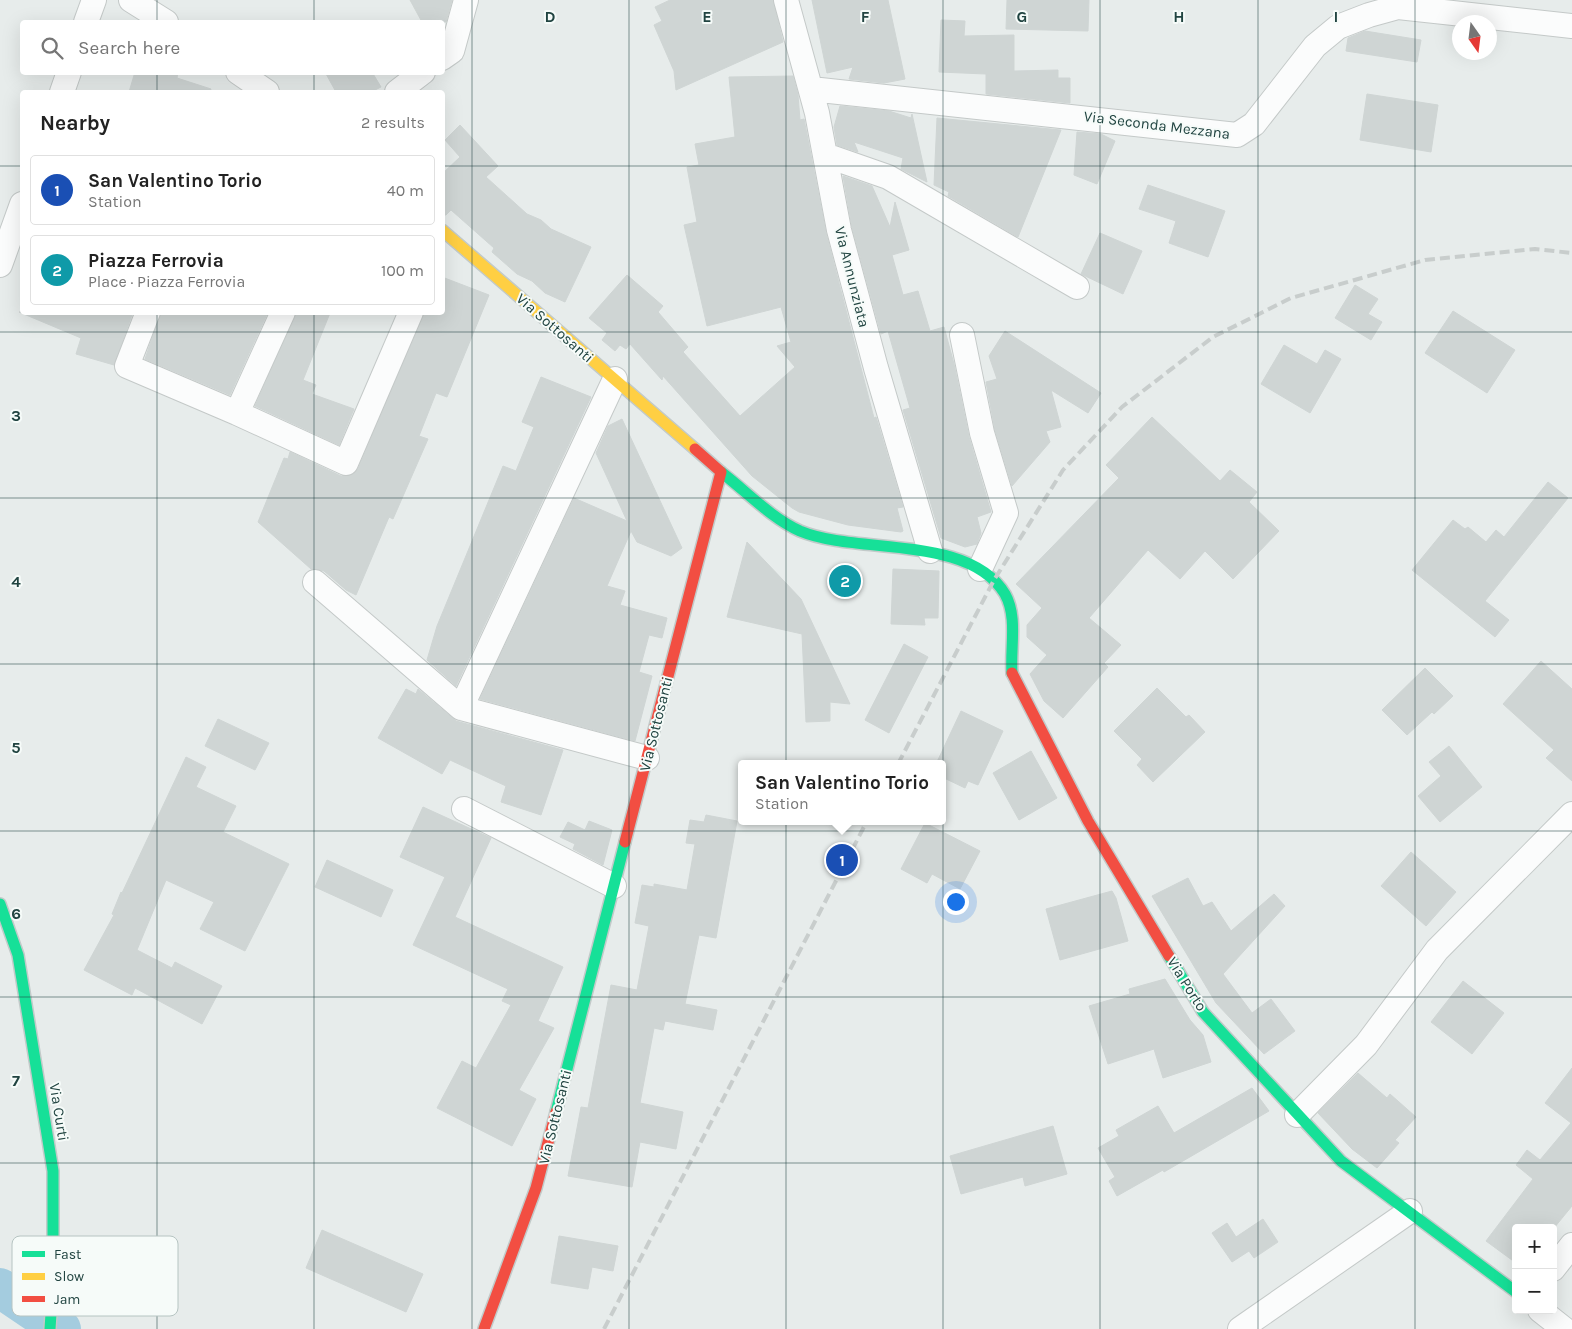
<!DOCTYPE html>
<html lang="en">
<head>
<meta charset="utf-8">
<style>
	:root { --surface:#fff; --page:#f6f6f6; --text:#222; --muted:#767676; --line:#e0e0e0; --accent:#ea580c }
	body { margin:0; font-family:Karla,sans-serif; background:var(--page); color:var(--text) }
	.controls { position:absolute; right:15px; bottom:15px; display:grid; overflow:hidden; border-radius:5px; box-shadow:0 5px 20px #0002 }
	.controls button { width:45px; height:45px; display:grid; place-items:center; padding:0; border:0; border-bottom:1px solid var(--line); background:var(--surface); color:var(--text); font:25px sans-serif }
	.compass { position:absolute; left:1452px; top:15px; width:45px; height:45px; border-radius:50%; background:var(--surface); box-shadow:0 5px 20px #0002; rotate:166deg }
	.you { position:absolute; left:955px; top:901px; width:18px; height:18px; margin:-12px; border:4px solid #fff; border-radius:50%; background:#1a73e8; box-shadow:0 0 0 8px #1a73e833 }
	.badge { display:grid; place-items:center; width:32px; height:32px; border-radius:50%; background:var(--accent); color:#fff; font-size:16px; font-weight:700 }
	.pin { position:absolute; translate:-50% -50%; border:2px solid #fff; box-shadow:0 1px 5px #0006 }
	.popup { position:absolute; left:738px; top:760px; width:208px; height:65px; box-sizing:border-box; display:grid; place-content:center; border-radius:5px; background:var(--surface); filter:drop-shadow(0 1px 4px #0005); font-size:16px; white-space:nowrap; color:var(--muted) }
	.popup b { font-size:19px; color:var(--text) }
	.popup::after { content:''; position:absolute; left:50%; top:100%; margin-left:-10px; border:10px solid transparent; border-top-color:var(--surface) }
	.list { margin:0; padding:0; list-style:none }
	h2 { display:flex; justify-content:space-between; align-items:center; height:65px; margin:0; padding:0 20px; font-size:21px }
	h2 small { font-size:16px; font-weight:400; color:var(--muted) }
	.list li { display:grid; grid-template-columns:32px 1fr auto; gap:15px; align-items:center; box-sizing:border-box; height:70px; margin:0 10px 10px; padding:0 10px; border:1px solid var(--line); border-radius:5px }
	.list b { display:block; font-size:19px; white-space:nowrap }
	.list p { margin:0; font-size:16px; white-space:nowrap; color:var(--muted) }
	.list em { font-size:16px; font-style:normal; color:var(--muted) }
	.icon { flex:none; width:28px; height:28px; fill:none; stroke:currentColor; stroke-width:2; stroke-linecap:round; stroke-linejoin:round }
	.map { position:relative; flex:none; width:1572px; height:1329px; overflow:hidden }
	.search { position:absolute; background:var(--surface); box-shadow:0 5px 20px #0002; left:20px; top:20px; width:425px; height:55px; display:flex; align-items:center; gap:12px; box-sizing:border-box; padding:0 18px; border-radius:5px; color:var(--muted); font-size:19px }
	.panel { position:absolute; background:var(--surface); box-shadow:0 5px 20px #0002; left:20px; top:90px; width:425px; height:225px; border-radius:5px }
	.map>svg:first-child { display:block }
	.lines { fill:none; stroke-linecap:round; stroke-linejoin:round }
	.river { stroke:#a4ccdf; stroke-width:40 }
	.building { fill:#cfd5d4; stroke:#cfd5d4 }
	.street-casing { stroke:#c4c9c8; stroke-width:26 }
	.fast-casing { stroke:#c2cac9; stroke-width:14 }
	.slow-casing { stroke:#c2cac9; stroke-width:14 }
	.jam-casing { stroke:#c2cac9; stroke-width:14 }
	.street { stroke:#fbfcfc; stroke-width:24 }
	.fast { stroke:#16e098; stroke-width:11 }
	.slow { stroke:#ffcf43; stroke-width:11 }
	.jam { stroke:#f24e42; stroke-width:11 }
	.rail { stroke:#c8cdcc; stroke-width:4; stroke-dasharray:10 5; stroke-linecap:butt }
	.grid { fill:none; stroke:#214441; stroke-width:1; stroke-opacity:0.55 }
	.labels { text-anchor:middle; stroke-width:4; stroke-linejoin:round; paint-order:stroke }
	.street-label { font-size:15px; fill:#214441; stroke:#f6fbf9 }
	.key { fill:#f6fbf9; stroke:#b6c4c2; stroke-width:1 }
	.key-label { font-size:14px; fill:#214441 }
	.grid-label { font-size:16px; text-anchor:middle; font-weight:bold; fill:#214441; stroke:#f6fbf9; stroke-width:4; stroke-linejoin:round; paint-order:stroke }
</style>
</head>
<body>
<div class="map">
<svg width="1572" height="1329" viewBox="0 0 1572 1329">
	<rect width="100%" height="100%" fill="#e7eceb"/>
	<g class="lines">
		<path class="river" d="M0,1288l61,41"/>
	</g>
	<path class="building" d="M410,0h42l-6,22h-24z
		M670,0h103l10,42 -107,48 -2,-19 -20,-46 8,-4 -7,-14z
		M812,0h76l17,79 -21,4 -35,-4 4,-12 -26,6z
		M1007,0h82l-1,31 -82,-2z
		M941,20l24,1 -1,15 50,-1v36l44,-1v8h12v25l-84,-9v-20l-47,-2z
		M1365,31l56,9 -4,22 -71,-11 2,-13z
		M135,72h43l-1,6 34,11 -1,3h-81z
		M325,72h47l9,15 -10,5h-35z
		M793,76l5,19 2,25 4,-1 22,114 48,185 2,-1 27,90 -6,1 6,23 -2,1 -53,-7 -49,-13 -7,-4 -40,-32 -89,-100 -1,4 -32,-36 -4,5 -6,-4 -5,6 -13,-11 5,-7 -18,-15 38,-43 36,31 -5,6 30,35 -5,5 57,64 55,-49 -18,-21 14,-4 -10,-35 -74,19 -23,-101 13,-3 -10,-55 12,-2 -4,-21 40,-7 -6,-60z
		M1367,94l71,11 -7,47 -71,-12z
		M840,106l49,5 22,7 1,-4 15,68 -26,-13 2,-11 -49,-16 4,10 -21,-7 -3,-18z
		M937,118l124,12 -43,107 -70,-41 1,-4 -15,-7z
		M460,125l38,41 -12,11 41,37 14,6 10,9 40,18 -26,55 -20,-9 -13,-12 -15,-7 -25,-22 2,-4 -43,-38 -5,5h-4v-41l18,-17 -15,-17z
		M1077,132l24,2 14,7 -18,43 -23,-9z
		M843,176l29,10 18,41 5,-25 14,48 -17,5 11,40 15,-4 12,40 14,-4 10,37 15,73 22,75 -14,5 4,16 -4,11 -12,3 -24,-9 -38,-128 7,-2 -22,-77 -7,3 -29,-107z
		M1148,185l77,26 -17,46 -39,-14 7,-22 -37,-12z
		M1100,233l42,18 -19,43 -42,-20z
		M442,277l47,18 -42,102 -11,-4 -17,43 9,3 -35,80 -4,-2 -33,78 -10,-5 -22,-19 -13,-2 -53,-47 26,-64 4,1 2,-7 51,24 13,-2 4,-5 66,-157h18z
		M1355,285l23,14 -10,15 14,8 -11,18 -36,-22z
		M1453,311l62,39 -28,43 -62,-40z
		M19,312h114l-19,53 -38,-11 5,-16z
		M161,312h107l-38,83 -85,-36z
		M296,313h34l-27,67 13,5 -4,9 42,15 -15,36 -84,-39z
		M1005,331l96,62 -13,20 -37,-23 10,37 -15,4 4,11 -38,44 -17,-56 -9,-48 11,-3 -8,-23z
		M1284,345l33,19 8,-14 16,9 -31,54 -49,-29z
		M541,377l50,20 -135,289 -29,-26 10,-34 66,-160 13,5 18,-44 -12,-5z
		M1152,417l68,64 10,-11 27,22 -8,10 30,29 -46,48 -28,-28 -25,28 -32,-29 -59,68 32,27 -17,18 4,4 -45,51 -19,-17 -14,-27 17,-19 -20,-18v-12l15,-17 -26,-24 103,-106 -13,-13z
		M622,419l60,129 -11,8 -34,-14 -6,-11 -24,55 18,5 -5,14 47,13 -5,20 -13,-3 -10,37 13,4 -17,65 -155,-42 94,-201 53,23 -31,-68 12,-27z
		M1548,482l20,16 -83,103 24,19 -14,17 -83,-67 41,-50 12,9 3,-2 18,15 10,-12 8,7z
		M747,542l54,57 49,105 -20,-2v19l-24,1 -4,-88 -75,-17z
		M893,569l46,2 -1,47h-14l1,7 -34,-1z
		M904,644l24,13 -39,76 -24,-13z
		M1541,661l31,28v92l-26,-23 8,-8 -51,-46z
		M1425,668l28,28 -19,18 -2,-2 -25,23 -25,-25z
		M1157,688l29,29 3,-2 16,17 -52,50 -16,-17 5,-6 -28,-28z
		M406,689l10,5 2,-5 38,32 107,29 -22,65 -40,-13 5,-16 -56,-26 -8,14 -64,-36z
		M961,711l42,20 -25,54 -10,-4 -3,7 -23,-11v-13h-6z
		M218,719l51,24 -14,27 -50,-24z
		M1449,746l33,41 -42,35 -22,-26 23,-20 -12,-14z
		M1031,751l26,47 -38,22 -26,-47z
		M186,757l20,10 -10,20 40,19 -13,26 66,32 -44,87 -45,-22 14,-27 -48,-22 -29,70 35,18 3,-6 47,24 -20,38 -67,-36 -3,7 -48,-25 30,-55 -2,-1 9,-22 1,1z
		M423,807l68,31 -36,79 108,50 -25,54 16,7 -35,62 17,9 -24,47 -75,-38 25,-47 14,7 35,-63 -9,-4 6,-12 -95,-44 32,-68 -45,-20z
		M706,815l31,6 -21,117 -17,-3 -14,69 32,6 -4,20 -48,-9 -2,9 -9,-2 -14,75 43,9 -7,37 -36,-7 -8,45 -64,-11 13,-69 7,1 23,-123 26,5 12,-64 -14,-3 7,-38 12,2v-3l33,6 8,-46 -9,-1 4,-23 14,2z
		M589,821l23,9 -9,35 -30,-16 2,-5 -15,-7 8,-15 17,8z
		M925,823l55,28 -20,38 -28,-15 -5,9 -26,-14z
		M1411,852l45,40 -30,34 -45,-40z
		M327,860l66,30 -12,27 -66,-30z
		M1188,878l15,28 9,-4 19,29 43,-37 11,12 -62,68 29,39 19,-14 24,32 -31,23 -48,-51 -64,-107z
		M1112,891l4,7 12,43 -68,19 -14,-51z
		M1165,979l25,41 13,15 8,27 -48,16 -9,-29 -46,15 -19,-58 41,-12 -1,-5z
		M1463,981l41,32 -32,41 -41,-32z
		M1572,1068v138l-18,22h-38v35l-30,-22 47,-62 -17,-14 11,-15 13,10 31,-37 -26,-20z
		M1358,1073l29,25 3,-4 26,23 -21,23 4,3 -22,25 -25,-19 -34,-36z
		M1252,1088l17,23 -105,61 -1,-2 -46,26 -8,-15 6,-4 -17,-29 21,-12 -3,-6 42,-24 16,27z
		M1053,1126l14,48 -42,12 -2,-9 -62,17 -11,-38z
		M1263,1219l15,23 -24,16 -5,-7 -17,11 -20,-29 15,-10 9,14z
		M322,1230l101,44 -17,38 -100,-44z
		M559,1236l59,10 -5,25 -21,-4 -4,22 -37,-6z"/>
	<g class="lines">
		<defs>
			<path id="street" d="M131,0l35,22
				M786,0l31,113 22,117 37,138 54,183
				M86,22l8,-22
				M442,58l10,-7 14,-51
				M238,72l29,20
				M811,89l426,46 17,-11 61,-78 23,-19 31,-12 29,-8 174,19
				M62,92l7,-20
				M397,92l26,-20
				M825,155l63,22 189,110
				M0,265l22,-61
				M148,312l-21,54 110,47 109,50 65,-151
				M962,335l20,98 24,80 -26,56
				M237,413l46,-101
				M315,582l146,126 186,50
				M461,708l154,-329
				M464,809l150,77
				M1297,1115l69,-70 71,-95 135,-136
				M1553,1269l19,-24
				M1540,1310l24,19
				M1240,1329l170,-118"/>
			<path id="fast" d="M721,472c25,19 50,46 79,59 57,24 169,3 205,63 13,23 5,54 7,79
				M0,904l18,51 35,216v111l-3,47
				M1169,956l34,56 138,149 175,131
				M556,1112l69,-270"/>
			<path id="slow" d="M442,230l253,219"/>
			<path id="jam" d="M1012,673l76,148 81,135
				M625,842l96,-370 -26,-23
				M484,1329l52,-141 20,-76"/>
		</defs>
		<use href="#street" class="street-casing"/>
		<use href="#fast" class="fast-casing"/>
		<use href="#slow" class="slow-casing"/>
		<use href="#jam" class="jam-casing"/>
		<use href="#street" class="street"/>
		<use href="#fast" class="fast"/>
		<use href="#slow" class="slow"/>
		<use href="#jam" class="jam"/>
		<path class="rail" d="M898,764l96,-184 69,-110 59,-63 91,-70 78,-39 134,-38 110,-11 37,4
			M604,1329l263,-508"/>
	</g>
	<path class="grid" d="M157,0v22M314,0v22M472,0v1329M629,0v1329M786,0v1329M943,0v1329M1100,0v1329M1258,0v1329M1415,0v1329M157,72v20M314,72v20M0,166h22M442,166h1130M157,312v1017M314,312v1017M0,332h1572M0,498h1572M0,664h1572M0,831h1572M0,997h1572M0,1163h1572"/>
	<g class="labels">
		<g class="street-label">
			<text transform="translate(1157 125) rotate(7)" y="5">Via Seconda Mezzana</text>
			<text transform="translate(852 277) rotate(76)" y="5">Via Annunziata</text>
			<text transform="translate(555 328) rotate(41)" y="5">Via Sottosanti</text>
			<text transform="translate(656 724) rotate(-76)" y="5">Via Sottosanti</text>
			<text transform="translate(1187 984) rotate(58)" y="5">Via Porto</text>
			<text transform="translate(59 1112) rotate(81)" y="5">Via Curti</text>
			<text transform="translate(555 1117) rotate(-76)" y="5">Via Sottosanti</text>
		</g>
	</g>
	<rect x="12" y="1236" width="166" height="80" rx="8" class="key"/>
	<rect x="22" y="1251" width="23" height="6" fill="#16e098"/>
	<rect x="22" y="1273" width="23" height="7" fill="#ffcf43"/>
	<rect x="22" y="1296" width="23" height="6" fill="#f24e42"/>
	<g class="key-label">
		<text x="54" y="1259">Fast</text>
		<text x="54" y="1281">Slow</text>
		<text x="54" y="1304">Jam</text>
	</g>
	<g class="grid-label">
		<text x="550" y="22">D</text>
		<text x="707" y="22">E</text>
		<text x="865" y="22">F</text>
		<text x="1022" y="22">G</text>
		<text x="1179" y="22">H</text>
		<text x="1336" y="22">I</text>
		<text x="16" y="421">3</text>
		<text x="16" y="587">4</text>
		<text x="16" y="753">5</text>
		<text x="16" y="919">6</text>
		<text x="16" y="1086">7</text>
	</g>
</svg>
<div class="controls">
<button>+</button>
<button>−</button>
</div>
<svg class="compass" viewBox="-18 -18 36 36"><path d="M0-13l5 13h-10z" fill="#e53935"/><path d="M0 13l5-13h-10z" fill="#767676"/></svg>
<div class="you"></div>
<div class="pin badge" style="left:842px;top:860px;background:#1a4fb4">1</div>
<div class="popup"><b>San Valentino Torio</b>Station</div>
<div class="pin badge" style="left:845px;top:581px;background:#0f9aa8">2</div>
<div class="search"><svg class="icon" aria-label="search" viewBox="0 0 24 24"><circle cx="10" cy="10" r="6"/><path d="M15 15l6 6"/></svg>Search here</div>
<section class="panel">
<h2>Nearby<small>2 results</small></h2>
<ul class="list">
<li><span class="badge" style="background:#1a4fb4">1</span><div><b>San Valentino Torio</b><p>Station</p></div><em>40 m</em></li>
<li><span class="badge" style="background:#0f9aa8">2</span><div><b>Piazza Ferrovia</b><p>Place · Piazza Ferrovia</p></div><em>100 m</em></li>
</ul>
</section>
</div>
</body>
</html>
